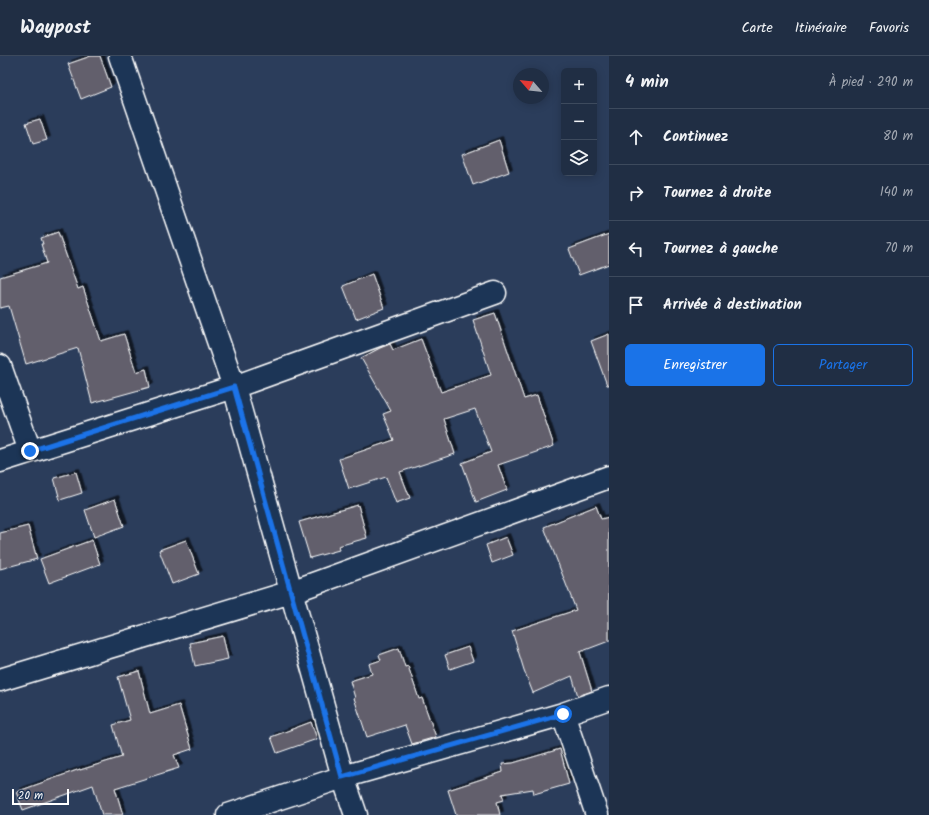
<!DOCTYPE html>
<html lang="fr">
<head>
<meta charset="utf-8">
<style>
	:root { --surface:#202e44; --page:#2d3a4f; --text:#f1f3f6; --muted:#a2a8b2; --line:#3d4a5d; --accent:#1a73e8 }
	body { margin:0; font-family:Kalam,sans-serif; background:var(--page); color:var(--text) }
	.controls { position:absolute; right:12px; top:12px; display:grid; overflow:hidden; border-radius:6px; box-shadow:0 2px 10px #0003 }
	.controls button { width:36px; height:36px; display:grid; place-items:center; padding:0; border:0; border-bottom:1px solid var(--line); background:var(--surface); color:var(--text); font:20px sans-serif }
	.compass { position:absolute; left:513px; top:12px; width:36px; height:36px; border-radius:50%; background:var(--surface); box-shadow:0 2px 10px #0003; rotate:298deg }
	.scale { position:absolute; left:12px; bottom:10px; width:57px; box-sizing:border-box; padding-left:4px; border:2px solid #fff; border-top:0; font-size:11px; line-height:14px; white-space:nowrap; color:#fff; -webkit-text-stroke:3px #1d3557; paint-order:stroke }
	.stop { position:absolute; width:12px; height:12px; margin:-9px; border:3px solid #1a73e8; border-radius:50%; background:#fff }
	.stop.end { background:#1a73e8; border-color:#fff; box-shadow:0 1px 4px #0008 }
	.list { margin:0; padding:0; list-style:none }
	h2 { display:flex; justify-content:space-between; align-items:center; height:52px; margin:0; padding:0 16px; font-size:17px }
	h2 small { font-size:13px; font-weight:400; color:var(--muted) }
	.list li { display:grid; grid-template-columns:26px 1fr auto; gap:12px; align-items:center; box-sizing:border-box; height:56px; padding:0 16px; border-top:1px solid var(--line) }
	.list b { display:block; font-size:15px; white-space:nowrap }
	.list em { font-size:13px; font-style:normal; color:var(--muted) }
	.actions { display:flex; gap:8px; padding:12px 16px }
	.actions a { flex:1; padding:9px 0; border:1px solid var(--accent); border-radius:6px; text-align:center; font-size:14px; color:var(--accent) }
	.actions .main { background:var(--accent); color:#fff }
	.icon { flex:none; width:22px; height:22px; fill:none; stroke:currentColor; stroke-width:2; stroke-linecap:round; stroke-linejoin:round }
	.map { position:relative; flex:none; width:609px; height:759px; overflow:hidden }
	header { display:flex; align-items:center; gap:24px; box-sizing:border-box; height:56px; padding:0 20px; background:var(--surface); border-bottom:1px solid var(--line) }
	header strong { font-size:19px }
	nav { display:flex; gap:22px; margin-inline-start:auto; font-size:14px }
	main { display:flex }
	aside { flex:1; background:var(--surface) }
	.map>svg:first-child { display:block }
	.building { fill:#625f6c; stroke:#fff; filter:url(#shadow) }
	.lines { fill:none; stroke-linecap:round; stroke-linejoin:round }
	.street-casing { stroke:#fff; stroke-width:25 }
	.street { stroke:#1d3557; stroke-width:22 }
	.route { stroke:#1a73e8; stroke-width:5 }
</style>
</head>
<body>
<header>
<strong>Waypost</strong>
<nav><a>Carte</a><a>Itinéraire</a><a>Favoris</a></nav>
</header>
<main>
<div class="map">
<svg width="609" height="759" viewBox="0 0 609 759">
	<defs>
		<filter id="shadow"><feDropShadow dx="3.5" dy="-3.5" stdDeviation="0" flood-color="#0009"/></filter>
	</defs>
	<rect width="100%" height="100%" fill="#2b3d5b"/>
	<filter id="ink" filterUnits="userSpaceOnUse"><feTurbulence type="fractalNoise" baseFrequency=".025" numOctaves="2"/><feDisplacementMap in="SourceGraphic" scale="8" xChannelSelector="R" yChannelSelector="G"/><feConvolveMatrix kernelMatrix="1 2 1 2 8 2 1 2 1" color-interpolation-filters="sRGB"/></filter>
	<g filter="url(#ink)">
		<path class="building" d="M91,0h9l11,31 -30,12 -13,-35z
			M40,63l7,21 -14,4 -7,-21z
			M499,84l10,32 -36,13 -11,-31z
			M58,176l20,57 5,-2 18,54 23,-7 12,38 10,-3 4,18 -58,16 -14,-55 -52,16 -17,-58 -9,2v-31l47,-14 -6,-19h2l-2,-6z
			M609,178v30l-30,11 -10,-26z
			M372,218l12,34 -28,11 -13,-33z
			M495,257l29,86 13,-4 17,51 -56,19 9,25 -31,12 -14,-39 29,-11 -16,-43 -31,10 11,35 -55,18 10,26 -14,5 -10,-26 -37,12 -10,-30 55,-19 -11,-26 8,-3 -30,-53 19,-10 10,-4 3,6 28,-11 20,53 50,-17 -18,-55z
			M609,278v51h-2l-16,-44z
			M76,416l6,21 -22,7 -6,-22z
			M115,443l9,27 -30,11 -9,-27z
			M358,449l9,33 -29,8 1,4 -29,8 -11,-36z
			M596,450l5,13 8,-2v124l-29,11 12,39 -14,5 -6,-20 -39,17 -9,-23 -12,-39 64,-21 -32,-83z
			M28,470l9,33 -37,10v-36z
			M506,481l7,18 -21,8 -6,-18z
			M92,484l8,24 -51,19 -9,-24z
			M186,484l13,34 -27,10 -13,-34z
			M223,580l5,23 -33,7 -5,-23z
			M468,591l5,14 -23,8 -5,-14z
			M399,592l6,19 3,-1 11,33 3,-1 14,39 -24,7 -7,-19 -38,12 -13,-39h1l-5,-17 22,-7 -3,-10 12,-4 -2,-5z
			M139,615l11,43 29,-9 13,44 -18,6 5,13 -64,20 8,27h-21l-9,-30 -70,25 -7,-18 64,-23v1l42,-13 -9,-32 17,-5 -12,-43z
			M311,666l6,17 -40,14 -6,-16z
			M560,693l9,35 -35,10 -1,-5 -31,5 2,6 -7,2 3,13h-44l-8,-25 55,-18 -1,-8 11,-1z"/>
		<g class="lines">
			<defs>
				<path id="street" d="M120,0l114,331 109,390 13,38
					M0,310l30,85
					M0,405l234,-74 261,-94
					M0,624l291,-88 318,-115
					M563,658l34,101
					M228,759l115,-38 220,-63 46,-16"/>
			</defs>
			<use href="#street" class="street-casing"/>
			<use href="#street" class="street"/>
		</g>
	</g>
	<g class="lines" filter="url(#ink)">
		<path class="route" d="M30,395l204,-64 108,390 221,-63"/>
	</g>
</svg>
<div class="controls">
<button>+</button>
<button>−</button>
<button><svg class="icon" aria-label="layers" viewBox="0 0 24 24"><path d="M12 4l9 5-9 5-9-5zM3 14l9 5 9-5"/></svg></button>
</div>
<svg class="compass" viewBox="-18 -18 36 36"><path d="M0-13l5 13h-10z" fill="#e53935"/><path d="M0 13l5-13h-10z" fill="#a2a8b2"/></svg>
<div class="scale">20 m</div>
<div class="stop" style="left:563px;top:658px"></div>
<div class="stop end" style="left:30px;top:395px"></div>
</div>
<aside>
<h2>4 min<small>À pied · 290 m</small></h2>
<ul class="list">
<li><svg class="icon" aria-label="ahead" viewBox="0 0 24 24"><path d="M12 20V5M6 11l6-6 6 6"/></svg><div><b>Continuez</b></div><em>80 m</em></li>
<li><svg class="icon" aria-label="right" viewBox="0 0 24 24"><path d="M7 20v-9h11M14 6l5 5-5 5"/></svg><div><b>Tournez à droite</b></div><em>140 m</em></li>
<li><svg class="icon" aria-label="left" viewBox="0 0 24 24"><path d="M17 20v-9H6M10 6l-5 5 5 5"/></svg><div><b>Tournez à gauche</b></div><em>70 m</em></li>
<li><svg class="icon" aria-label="arrive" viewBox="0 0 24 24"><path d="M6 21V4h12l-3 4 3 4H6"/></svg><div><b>Arrivée à destination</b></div></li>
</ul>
<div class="actions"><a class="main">Enregistrer</a><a>Partager</a></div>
</aside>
</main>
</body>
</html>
